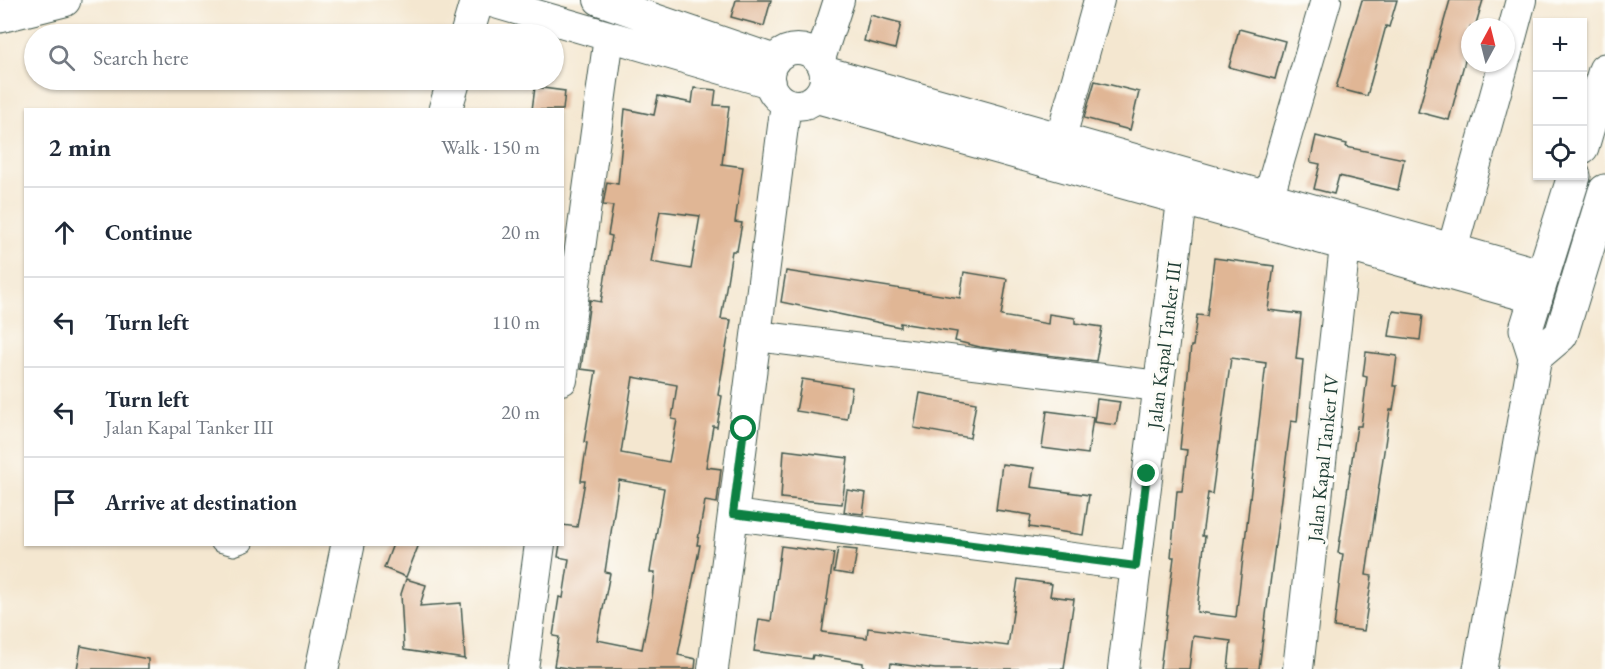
<!DOCTYPE html>
<html lang="en">
<head>
<meta charset="utf-8">
<style>
	:root { --surface:#fff; --page:#f2f2f3; --text:#1f2937; --muted:#747a83; --line:#e0e1e3 }
	body { margin:0; font-family:"EB Garamond",serif; background:var(--page); color:var(--text) }
	.controls { position:absolute; right:18px; top:18px; display:grid; overflow:hidden; border-radius:0px; box-shadow:0 2px 4px #0004 }
	.controls button { width:54px; height:54px; display:grid; place-items:center; padding:0; border:0; border-bottom:2px solid var(--line); background:var(--surface); color:var(--text); font:30px sans-serif }
	.compass { position:absolute; left:1461px; top:18px; width:54px; height:54px; border-radius:50%; background:var(--surface); box-shadow:0 2px 4px #0004; rotate:7deg }
	.stop { position:absolute; width:18px; height:18px; margin:-14px; border:4px solid #0b8043; border-radius:50%; background:#fff }
	.stop.end { background:#0b8043; border-color:#fff; box-shadow:0 2px 6px #0008 }
	.list { margin:0; padding:0; list-style:none }
	h2 { display:flex; justify-content:space-between; align-items:center; height:78px; margin:0; padding:0 24px; font-size:26px }
	h2 small { font-size:20px; font-weight:400; color:var(--muted) }
	.list li { display:grid; grid-template-columns:39px 1fr auto; gap:18px; align-items:center; box-sizing:border-box; height:90px; padding:0 24px; border-top:2px solid var(--line) }
	.list b { display:block; font-size:22px; white-space:nowrap }
	.list p { margin:0; font-size:20px; white-space:nowrap; color:var(--muted) }
	.list em { font-size:20px; font-style:normal; color:var(--muted) }
	.icon { flex:none; width:33px; height:33px; fill:none; stroke:currentColor; stroke-width:2; stroke-linecap:round; stroke-linejoin:round }
	.map { position:relative; flex:none; width:1605px; height:669px; overflow:hidden }
	.search { position:absolute; background:var(--surface); box-shadow:0 2px 4px #0004; left:24px; top:24px; width:540px; height:66px; display:flex; align-items:center; gap:15px; box-sizing:border-box; padding:0 21px; border-radius:33px; color:var(--muted); font-size:22px }
	.panel { position:absolute; background:var(--surface); box-shadow:0 2px 4px #0004; left:24px; top:108px; width:540px; height:438px; border-radius:0px }
	.map>svg:first-child { display:block }
	.building { fill:#e0b695; fill-rule:evenodd }
	.lines { fill:none; stroke-linecap:round; stroke-linejoin:round }
	.lane-casing { stroke:#3f564b; stroke-width:17 }
	.street-casing { stroke:#3f564b; stroke-width:32 }
	.secondary-casing { stroke:#3f564b; stroke-width:35 }
	.lane { stroke:#fff; stroke-width:15 }
	.street { stroke:#fff; stroke-width:30 }
	.secondary { stroke:#fff; stroke-width:33 }
	.route { stroke:#0b8043; stroke-width:8 }
	.labels { text-anchor:middle; stroke-width:6; stroke-linejoin:round; paint-order:stroke }
	.street-label { font-size:20px; fill:#1f3d34; stroke:#fdfcf7 }
</style>
</head>
<body>
<div class="map">
<svg width="1605" height="669" viewBox="0 0 1605 669">
	<rect width="100%" height="100%" fill="#fdfcf7"/>
	<filter id="ink" filterUnits="userSpaceOnUse"><feTurbulence type="fractalNoise" baseFrequency=".0167" numOctaves="2"/><feDisplacementMap in="SourceGraphic" scale="12" xChannelSelector="R" yChannelSelector="G"/><feConvolveMatrix kernelMatrix="1 2 1 2 8 2 1 2 1" color-interpolation-filters="sRGB"/></filter>
	<filter id="wash" filterUnits="userSpaceOnUse"><feTurbulence type="fractalNoise" baseFrequency=".008" numOctaves="4" result="noise"/><feDisplacementMap in="SourceGraphic" scale="24" xChannelSelector="R" yChannelSelector="G"/><feGaussianBlur stdDeviation="1.35" result="paint"/><feColorMatrix in="noise" values="0 0 0 0 0 0 0 0 0 0 0 0 0 0 0 0 0 1.4 0 .05"/><feComposite in="paint" operator="in"/></filter>
	<g filter="url(#wash)">
		<rect width="100%" height="100%" fill="#f4e7d0"/>
		<g id="blocks">
			<path class="building" d="M736,0h35l-7,26 -33,-9z
				M1362,0h35l-8,27 -3,-1 -19,70 -31,-8z
				M1450,0h33l-8,27h-5v15l-21,78 -31,-8z
				M870,15l31,8 -6,26 -31,-8z
				M1239,29l46,12 -10,38 -46,-12z
				M1095,81l44,11 -9,38 -46,-12z
				M535,87l30,4 -2,19h-31z
				M694,88l22,2 -2,15 15,1 -7,58 21,3 -8,55 7,1 -5,28h-5l-11,68 10,1 -13,75 4,1 -5,31 -4,-1 -7,41 15,2 -4,34 -12,-2 -8,44h3l-22,110 18,4 -1,10h-121l-20,-3 5,-29 -6,-1 6,-39 4,1 6,-39 -11,-2 2,-13h2l1,-19 14,2 8,-46h-4l6,-38 -3,-1 12,-71 -15,-2 9,-69 11,2 11,-66 -4,-1 5,-29 -10,-1 4,-23 11,2 7,-75 29,6 4,-19 34,7zM660,211l40,5 -9,53 -40,-7zM633,377l44,8 -5,34 5,1 -8,42 -48,-9zM619,480l45,8 -14,84h5l-3,26 -10,51 -45,-9 13,-67 -5,-1z
				M1316,136l31,8 -1,3 58,12 -6,31 -59,-14 -5,18 -20,-5 6,-25 -10,-2z
				M1214,258l60,8 -6,44 33,4 -5,45 7,1 -6,62 -6,-1 -32,248h-31l3,-28 -38,-5 -4,33h-29l14,-112h-3l6,-66h5l5,-41 -7,-1 11,-103h2l4,-31 10,1zM1231,358l35,5 -30,254 -39,-5 8,-76h-3l6,-43 4,1z
				M786,271l174,27 4,-26 43,7 -6,37 47,8 1,-10 26,4v5l27,4 -6,34 -116,-14 -25,-6 2,-9 -57,-9v4l-119,-25z
				M1393,311l30,4 -3,25 -31,-4z
				M1366,352l31,4 -4,30h4l-4,24h-3l-24,165 6,1 -8,55 -30,-4 9,-73 -5,-1 19,-127h4l6,-49 -4,-1z
				M802,379l50,8 -5,32 -51,-8z
				M920,393l56,10 -6,35 -56,-10z
				M1097,399l23,3 -4,23 -22,-3z
				M1047,411l46,6 -5,37 -46,-6z
				M784,450l64,8 -6,46 -61,-6z
				M1002,464l32,4 -3,19 58,8 -6,40 -54,-8 2,-12 -35,-5z
				M847,490l19,3 -3,21 -19,-2z
				M393,544h26l-13,33 -22,-9z
				M781,546l53,7 -12,79 45,6 1,-10 140,18 10,-67 34,5 -2,12 24,3 -10,70h-129l-44,-6 -1,6h-15l-12,-2v-4l-50,-8 -1,4 -58,-8 5,-32 12,2z
				M838,548l19,2 -4,25 -19,-3z
				M406,579l20,6 -6,21 41,-3 4,56 -61,-9 -3,-56z
				M81,646l67,13v10h-71z"/>
		</g>
	</g>
	<g filter="url(#ink)">
		<use href="#blocks" fill-opacity="0" stroke="#3f564b" stroke-width="1.5"/>
		<g class="lines">
			<defs>
				<path id="lane" d="M219,544l15,4 11,-4"/>
				<path id="street" d="M485,0l285,83
					M599,0l176,60
					M769 77a28 28 0 1 1 56 0a28 28 0 1 1-56 0Z
					M1506,56l15,-56
					M820,59l19,-59
					M826,72l719,203
					M817,98l720,201
					M1055,159l44,-159
					M1263,216l63,-216
					M1447,268l57,-205
					M756,336l402,50
					M562,380l47,-343
					M733,515l403,51
					M523,669l17,-125
					M713,669l73,-566
					M1123,669l59,-468
					M1298,669l47,-423"/>
				<path id="secondary" d="M0,16l64,-16
					M467,34l10,-34
					M445,110l9,-30
					M1582,147l23,-77
					M1535,357l26,-22 44,-144
					M322,669l26,-125
					M1480,669l55,-312 -9,-28 48,-153"/>
			</defs>
			<use href="#lane" class="lane-casing"/>
			<use href="#street" class="street-casing"/>
			<use href="#secondary" class="secondary-casing"/>
			<use href="#lane" class="lane"/>
			<use href="#street" class="street"/>
			<use href="#secondary" class="secondary"/>
		</g>
	</g>
	<g class="lines" filter="url(#ink)">
		<path class="route" d="M744,429l-11,85 403,52 11,-92"/>
	</g>
	<g class="labels">
		<g class="street-label">
			<text transform="translate(1164 345) rotate(-83)" y="7">Jalan Kapal Tanker III</text>
			<text transform="translate(1323 458) rotate(-84)" y="7">Jalan Kapal Tanker IV</text>
		</g>
	</g>
</svg>
<div class="controls">
<button>+</button>
<button>−</button>
<button><svg class="icon" aria-label="locate" viewBox="0 0 24 24"><circle cx="12" cy="12" r="6"/><path d="M12 2v4M12 18v4M2 12h4M18 12h4"/></svg></button>
</div>
<svg class="compass" viewBox="-18 -18 36 36"><path d="M0-13l5 13h-10z" fill="#e53935"/><path d="M0 13l5-13h-10z" fill="#747a83"/></svg>
<div class="stop" style="left:744px;top:429px"></div>
<div class="stop end" style="left:1147px;top:474px"></div>
<div class="search"><svg class="icon" aria-label="search" viewBox="0 0 24 24"><circle cx="10" cy="10" r="6"/><path d="M15 15l6 6"/></svg>Search here</div>
<section class="panel">
<h2>2 min<small>Walk · 150 m</small></h2>
<ul class="list">
<li><svg class="icon" aria-label="ahead" viewBox="0 0 24 24"><path d="M12 20V5M6 11l6-6 6 6"/></svg><div><b>Continue</b></div><em>20 m</em></li>
<li><svg class="icon" aria-label="left" viewBox="0 0 24 24"><path d="M17 20v-9H6M10 6l-5 5 5 5"/></svg><div><b>Turn left</b></div><em>110 m</em></li>
<li><svg class="icon" aria-label="left" viewBox="0 0 24 24"><path d="M17 20v-9H6M10 6l-5 5 5 5"/></svg><div><b>Turn left</b><p>Jalan Kapal Tanker III</p></div><em>20 m</em></li>
<li><svg class="icon" aria-label="arrive" viewBox="0 0 24 24"><path d="M6 21V4h12l-3 4 3 4H6"/></svg><div><b>Arrive at destination</b></div></li>
</ul>
</section>
</div>
</body>
</html>
